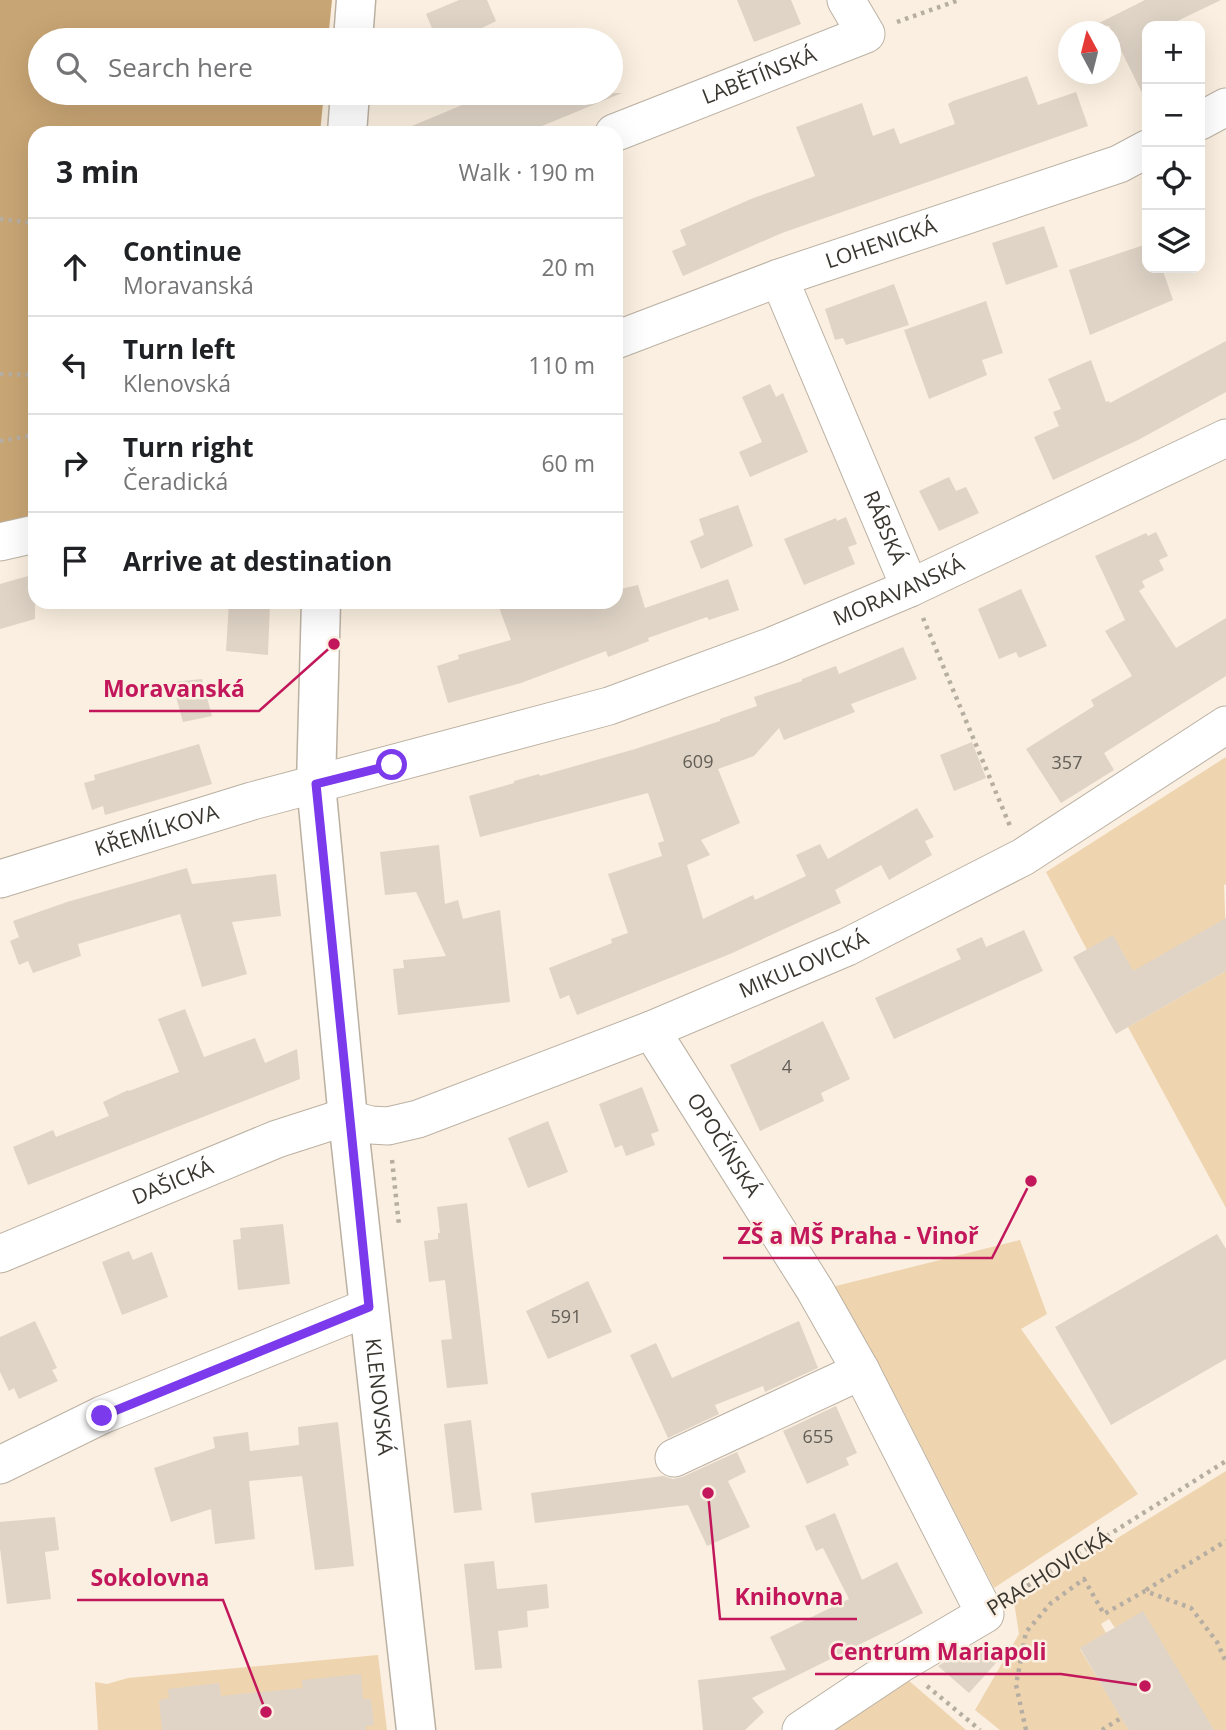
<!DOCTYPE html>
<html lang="en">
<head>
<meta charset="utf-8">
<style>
	:root { --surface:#fff; --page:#f2f2f2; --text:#202124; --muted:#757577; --line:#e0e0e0 }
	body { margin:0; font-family:"Open Sans",sans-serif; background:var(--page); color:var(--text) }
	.controls { position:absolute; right:21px; top:21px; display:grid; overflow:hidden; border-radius:14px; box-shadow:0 7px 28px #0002 }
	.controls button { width:63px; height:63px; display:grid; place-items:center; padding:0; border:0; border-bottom:2px solid var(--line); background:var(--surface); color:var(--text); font:35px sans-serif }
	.compass { position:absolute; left:1058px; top:21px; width:63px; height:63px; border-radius:50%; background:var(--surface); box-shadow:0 7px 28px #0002; rotate:353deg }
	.stop { position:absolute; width:21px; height:21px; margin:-16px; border:5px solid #7c3aed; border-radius:50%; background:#fff }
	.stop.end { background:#7c3aed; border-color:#fff; box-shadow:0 2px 7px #0008 }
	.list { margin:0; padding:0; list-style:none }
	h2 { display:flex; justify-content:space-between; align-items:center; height:91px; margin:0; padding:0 28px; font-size:30px }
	h2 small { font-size:23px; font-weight:400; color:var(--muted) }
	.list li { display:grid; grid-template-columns:46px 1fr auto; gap:21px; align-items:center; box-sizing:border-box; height:98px; padding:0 28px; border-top:2px solid var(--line) }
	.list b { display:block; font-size:26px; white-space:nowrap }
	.list p { margin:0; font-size:23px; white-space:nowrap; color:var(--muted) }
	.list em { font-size:23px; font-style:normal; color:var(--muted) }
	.icon { flex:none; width:38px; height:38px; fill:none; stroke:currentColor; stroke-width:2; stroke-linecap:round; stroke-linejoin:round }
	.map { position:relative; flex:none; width:1226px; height:1730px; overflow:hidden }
	.search { position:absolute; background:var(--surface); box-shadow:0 7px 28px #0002; left:28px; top:28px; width:595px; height:77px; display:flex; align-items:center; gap:18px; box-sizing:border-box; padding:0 24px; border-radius:38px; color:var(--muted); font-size:26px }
	.panel { position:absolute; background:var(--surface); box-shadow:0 7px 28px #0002; left:28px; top:126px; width:595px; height:483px; border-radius:21px }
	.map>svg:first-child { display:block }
	.green { fill:#efd4b0 }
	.forest { fill:#c8a574 }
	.building { fill:#dfd4c6 }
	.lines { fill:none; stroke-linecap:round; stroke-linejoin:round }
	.street-casing { stroke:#bbb1a3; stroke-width:39 }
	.secondary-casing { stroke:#bbb1a3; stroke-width:41 }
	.path { stroke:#b6aea2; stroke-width:4.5; stroke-dasharray:3.5 5; stroke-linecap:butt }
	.street { stroke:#fff; stroke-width:37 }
	.secondary { stroke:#fff; stroke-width:38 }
	.route { stroke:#7c3aed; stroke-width:9 }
	.labels { text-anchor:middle; stroke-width:5; stroke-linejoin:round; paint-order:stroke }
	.number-label { font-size:18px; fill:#635e56 }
	.street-label { font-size:21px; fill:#3a3630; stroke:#faefe0 }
	.leader { fill:none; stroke:#c2185b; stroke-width:2.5 }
	.callout-dot { fill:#c2185b; stroke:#faefe0; stroke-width:2.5 }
	.callout-label { font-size:23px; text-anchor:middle; font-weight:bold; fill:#c2185b; stroke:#faefe0; stroke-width:5; stroke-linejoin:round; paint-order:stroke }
</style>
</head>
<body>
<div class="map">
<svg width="1226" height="1730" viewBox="0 0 1226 1730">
	<rect width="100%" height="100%" fill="#faefe0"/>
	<path class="green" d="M1226,757v127l-2,1 2,55 -93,31 -46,-21 -41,-78z
		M1226,971v237l-98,-181z
		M1020,1240l27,74 -26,15 117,165 -144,94 -96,-187 -70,-113z
		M1226,1471v259h-12l-99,-102 -6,-9 -8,5 5,9 -26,16 49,81h-129l-25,-20 44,-76 -5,-32z
		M378,1655l9,75h-289l-3,-48 12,2 21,-6z
		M900,1673l66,57h-130z"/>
	<path class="forest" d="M0,0h332l-4,40h-288v53h284l-4,40h-285v384l-35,7z"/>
	<path class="building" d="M459,0h28l9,21 -14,7 5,12h-50l-11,-26z
		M737,0h54l10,24 -47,18z
		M1145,0h76l-54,26h-20v77l-38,-77h-16z
		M1027,76l11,29 38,-13 12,34 -306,107 -99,43 -11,-25 14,-6 -6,-15 71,-31 64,-23 -19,-49 66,-24 11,33 21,-8 6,16 55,-20 -7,-20 5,-3z
		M491,93h131l-97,40h-130z
		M1044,226l14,41 -52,18 -14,-42z
		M1147,244v24h15l11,32 -83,35 -21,-65z
		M894,284l15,41 -63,20 -3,-7 -8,2 -10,-31z
		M986,301l17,52 -21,7 5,15 -58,24 -25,-69z
		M1226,341v51l-88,48 -85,40 -19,-43 25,-11 -6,-14 8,-3 -13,-30 43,-19 15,42 3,-1 1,2z
		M770,384l6,13 7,-4 25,59 -58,25 -11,-25 23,-10 -20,-45z
		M949,477l7,14 10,-4 13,26 -40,18 -20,-40z
		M738,505l15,41 -52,23 -11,-28 14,-6 -5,-16z
		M846,517l11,27 -9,3 7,17 -51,21 -20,-46 52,-21 1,3z
		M1156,532l12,24 -9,4 5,10 -22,11 3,6 -6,4 37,57 50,-30v58l-122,77 10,17 -53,33 -35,-54 68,-43 -3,-6 41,-24 -27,-45 20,-11 -30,-64 51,-23 2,3z
		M35,574v45l-35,10v-45z
		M728,579l11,31 -30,10 -2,-3 -59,21 1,3 -41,16 -2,-6 -85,32 -73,20 -11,-37 22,-7 -1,-4 53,-15 -14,-38h119v-12l22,-5 7,23z
		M1021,589l26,57 -28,12 -3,-6 -17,7 -21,-50z
		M229,602h41l-2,53 -42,-4z
		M903,647l14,32 -66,25 4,8 -71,28 -5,-12 -25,28 -36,13 22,54 -39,17 9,15 -23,10 16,54 50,-24 2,5 51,-24 -10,-21 24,-11 8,15 89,-51 17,29 -9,4 7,14 -43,25 -8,-15 -46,25 6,13 -111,51 -153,61 -8,-20 -9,4 -11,-31 63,-25 -1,-4 17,-6 -20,-59 54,-18 -4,-13 6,-2 -16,-48 -168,44 -11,-41 45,-13v-2l25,-7 1,2 95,-27 85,-28v-2l37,-13 -3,-9 48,-16v-2l34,-13 3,8z
		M202,679l10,37 -29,6 -11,-40z
		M972,742l14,36 -32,13 -14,-36z
		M199,744l13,40 -107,31 -2,-9 -11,4 -8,-27 11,-3 -1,-5z
		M439,845l6,59 13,-4 5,19 37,-9 10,92 -112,13 -5,-46 11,-1 -1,-8 43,-4 -30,-64 -31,3 -5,-43z
		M187,868l5,16 84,-10 5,42 -49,6 15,52 -45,13 -22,-73 -102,30 3,12 -48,17 -5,-12 -9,4 -9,-24 9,-4 -6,-16 54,-19z
		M1226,918v53l-110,63 -43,-77 40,-22 20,36z
		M1024,930l19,41 -149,68 -19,-41 86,-39 -5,-10 26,-12 4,10z
		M185,1009l19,48 51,-19 10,25 32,-14 3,30 -272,106 -15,-38 40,-17 3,7 53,-21 -6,-14 25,-12 1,1 50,-19 -21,-53z
		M823,1021l27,58 -29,14 3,8 -64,30 -30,-66z
		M642,1087l17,44 -8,3 4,11 -29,11 -4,-11 -7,3 -16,-44z
		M548,1121l20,51 -40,16 -20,-50z
		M467,1203l21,181 -41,4 -6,-48 11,-1 -7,-59 -16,2 -5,-41 14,-2v-6h2l-3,-26z
		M283,1224l7,60 -52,6 -5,-50 8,-1 -1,-11z
		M1217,1234l9,15v110l-115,66 -56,-98z
		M129,1251l4,9 19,-8 16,45 -46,18 -20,-53z
		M588,1281l24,51 -64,27 -22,-48z
		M35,1321l22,47 -5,2 6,11 -39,18 -5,-11 -5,3 -9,-19v-35z
		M799,1321l19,47 -53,24 -2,-6 -48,19 4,9 -51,24 -38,-83 26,-12 16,35z
		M836,1406l21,47 -11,5 3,7 -42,19 -24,-53z
		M471,1420l11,90 -28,3 -10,-89z
		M338,1422l16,144 -39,4 -13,-94 -53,5 6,58 -40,5 -4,-35 -40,13 -17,-54 61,-20 -2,-11 35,-5 2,19 49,-6 -1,-18z
		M737,1452l9,20 -18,9 22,46 -43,19 -19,-41 -153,18 -4,-30 132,-17 10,3 9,-2z
		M835,1513l27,67 35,-18 26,51 -171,85 12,14 -19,18h-42l-5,-50 88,-10 -16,-33 79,-38 -26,-51 -7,3 -11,-25z
		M55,1517l4,33 -14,2 6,47 -44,5 -7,-56v-26z
		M494,1561l3,28 50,-5 2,24 -22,3 1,16 -30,4 4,37 -27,2 -11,-106z
		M1143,1611l71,119h-85l-8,-12 -41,-70z
		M975,1644l21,19 -27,30 -31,-27z
		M361,1674l2,25h8l3,26 -8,1v4h-204l-3,-30 10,-2 -1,-9 51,-6 2,13 82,-8 -1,-8z"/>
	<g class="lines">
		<defs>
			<g id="street">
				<path d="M1200,121l26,-14"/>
				<path id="s1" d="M614,133l252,-99 -20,-34"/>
				<path id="s2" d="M779,278l131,310"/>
				<path id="s3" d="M616,340l163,-62 340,-114 28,-15"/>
				<path d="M0,542l35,-8"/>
				<path id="s4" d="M0,879l252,-78 357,-95 163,-60 138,-58 316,-150"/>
				<path id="s5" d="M651,1030l164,260 46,81 124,243 -85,50 -99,66"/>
				<path id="s6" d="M0,1254l277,-115 56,-18 15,-2 23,6 17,1 30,-7 233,-89 196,-83 176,-90 203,-132"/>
				<path d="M674,1458l187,-87"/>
				<path d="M0,1465l102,-50 267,-108"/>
			</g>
			<g id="secondary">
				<path d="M353,40l3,-40"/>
				<path d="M347,133l3,-40"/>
				<path id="s7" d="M321,602l-5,182 32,335 68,611"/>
			</g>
		</defs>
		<use href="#street" class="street-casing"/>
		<use href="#secondary" class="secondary-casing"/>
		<path class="path" d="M897,22l62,-22
			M0,219l35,4
			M0,374l35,1
			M0,441l35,-6
			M923,618l87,208
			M392,1160l7,65
			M1146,1590l80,-49
			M1013,1595l213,-134
			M927,1686l53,44
			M1026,1730l-10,-45 10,-53 25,-29 33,-24 20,35 41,-23 46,17 26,34 9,20
			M1102,1730l19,-12"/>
		<use href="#street" class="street"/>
		<use href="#secondary" class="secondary"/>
	</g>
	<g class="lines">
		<path class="route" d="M102,1416l267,-109 -53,-523 76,-19"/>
	</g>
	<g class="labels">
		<g class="number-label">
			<text x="698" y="768">609</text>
			<text x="1067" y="769">357</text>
			<text x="787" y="1073">4</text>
			<text x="566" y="1323">591</text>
			<text x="818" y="1443">655</text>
		</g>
		<g class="street-label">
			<text dy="7" stroke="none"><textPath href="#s1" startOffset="156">LABĚTÍNSKÁ</textPath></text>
			<text dy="7" stroke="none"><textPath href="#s3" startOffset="282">LOHENICKÁ</textPath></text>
			<text dy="7" stroke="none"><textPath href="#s2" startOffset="271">RÁBSKÁ</textPath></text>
			<text dy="7" stroke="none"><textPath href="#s4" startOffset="945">MORAVANSKÁ</textPath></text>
			<text dy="7" stroke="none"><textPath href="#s4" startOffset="164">KŘEMÍLKOVA</textPath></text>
			<text dy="7" stroke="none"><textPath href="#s6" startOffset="861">MIKULOVICKÁ</textPath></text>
			<text dy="7" stroke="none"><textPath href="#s5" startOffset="136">OPOČÍNSKÁ</textPath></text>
			<text dy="7" stroke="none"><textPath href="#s6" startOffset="187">DAŠICKÁ</textPath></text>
			<text dy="7" stroke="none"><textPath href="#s7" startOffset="798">KLENOVSKÁ</textPath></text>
			<text transform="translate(1049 1573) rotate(-32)" y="7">PRACHOVICKÁ</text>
		</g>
	</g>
	<path class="leader" d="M334 644L259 711H89M1031 1181L992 1258H723M266 1712L223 1600H77M708 1493L720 1619H857M1145 1686L1061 1674H815"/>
	<g class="callout-dot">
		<circle cx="334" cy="644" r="7"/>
		<circle cx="1031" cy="1181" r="7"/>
		<circle cx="266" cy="1712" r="7"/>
		<circle cx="708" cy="1493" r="7"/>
		<circle cx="1145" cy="1686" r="7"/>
	</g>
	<g class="callout-label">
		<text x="174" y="697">Moravanská</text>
		<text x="858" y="1244">ZŠ a MŠ Praha - Vinoř</text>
		<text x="150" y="1586">Sokolovna</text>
		<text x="789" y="1605">Knihovna</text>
		<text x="938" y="1660">Centrum Mariapoli</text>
	</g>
</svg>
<div class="controls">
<button>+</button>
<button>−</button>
<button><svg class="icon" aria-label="locate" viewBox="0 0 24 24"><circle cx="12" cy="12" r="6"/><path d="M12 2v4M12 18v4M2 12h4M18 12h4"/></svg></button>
<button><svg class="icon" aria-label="layers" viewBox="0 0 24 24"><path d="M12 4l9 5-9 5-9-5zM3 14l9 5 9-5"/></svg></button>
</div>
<svg class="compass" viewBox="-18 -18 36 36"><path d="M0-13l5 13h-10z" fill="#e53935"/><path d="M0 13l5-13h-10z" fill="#757577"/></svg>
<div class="stop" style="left:392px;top:765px"></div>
<div class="stop end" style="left:102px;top:1416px"></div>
<div class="search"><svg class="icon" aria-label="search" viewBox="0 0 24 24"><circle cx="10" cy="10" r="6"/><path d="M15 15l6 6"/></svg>Search here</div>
<section class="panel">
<h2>3 min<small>Walk · 190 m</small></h2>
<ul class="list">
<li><svg class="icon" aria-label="ahead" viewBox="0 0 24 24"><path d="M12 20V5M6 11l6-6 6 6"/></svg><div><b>Continue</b><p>Moravanská</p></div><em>20 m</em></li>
<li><svg class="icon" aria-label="left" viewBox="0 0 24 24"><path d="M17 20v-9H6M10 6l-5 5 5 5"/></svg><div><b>Turn left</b><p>Klenovská</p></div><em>110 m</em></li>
<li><svg class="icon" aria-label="right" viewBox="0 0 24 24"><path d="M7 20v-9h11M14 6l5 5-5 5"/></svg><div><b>Turn right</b><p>Čeradická</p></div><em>60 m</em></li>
<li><svg class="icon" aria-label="arrive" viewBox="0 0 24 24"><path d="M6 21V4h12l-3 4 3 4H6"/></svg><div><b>Arrive at destination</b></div></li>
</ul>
</section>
</div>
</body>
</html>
